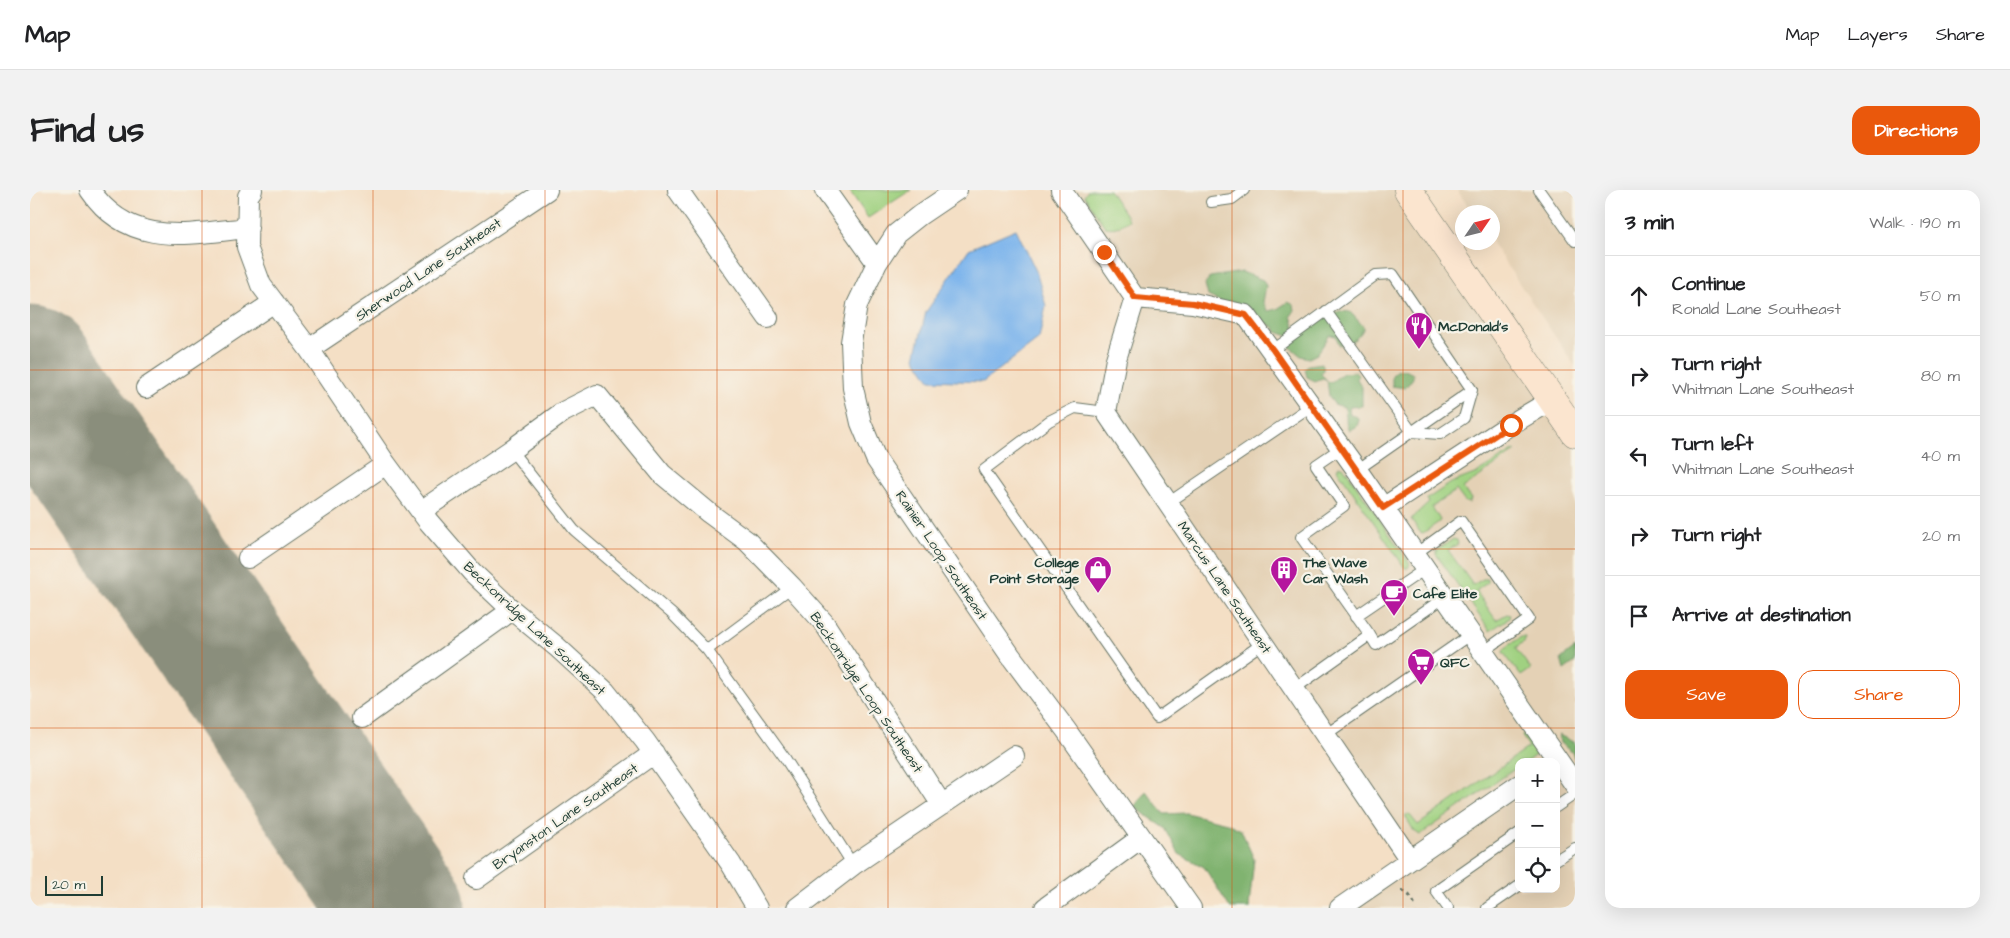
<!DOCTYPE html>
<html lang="en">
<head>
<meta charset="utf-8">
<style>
	:root { --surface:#fff; --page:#f2f2f2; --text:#202124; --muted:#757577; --line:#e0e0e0; --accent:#ea580c }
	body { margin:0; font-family:"Architects Daughter",sans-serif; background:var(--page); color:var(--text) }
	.controls { position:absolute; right:15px; bottom:15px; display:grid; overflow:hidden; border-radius:10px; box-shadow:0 5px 20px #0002 }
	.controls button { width:45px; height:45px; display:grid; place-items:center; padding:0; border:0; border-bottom:1px solid var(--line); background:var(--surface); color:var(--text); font:25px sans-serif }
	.compass { position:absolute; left:1425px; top:15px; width:45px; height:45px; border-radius:50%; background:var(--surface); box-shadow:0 5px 20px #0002; rotate:55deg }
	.scale { position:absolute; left:15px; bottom:12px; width:58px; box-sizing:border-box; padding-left:5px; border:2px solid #1f3d34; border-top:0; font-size:14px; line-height:18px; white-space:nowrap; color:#1f3d34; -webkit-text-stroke:4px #f7f3e8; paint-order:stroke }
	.stop { position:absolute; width:15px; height:15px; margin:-11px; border:4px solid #ea580c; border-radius:50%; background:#fff }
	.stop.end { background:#ea580c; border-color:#fff; box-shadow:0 1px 5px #0008 }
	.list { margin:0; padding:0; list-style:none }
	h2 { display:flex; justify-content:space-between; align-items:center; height:65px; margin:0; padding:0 20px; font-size:21px }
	h2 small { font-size:16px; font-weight:400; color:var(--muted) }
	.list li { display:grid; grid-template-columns:32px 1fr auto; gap:15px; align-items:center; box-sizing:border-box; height:80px; padding:0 20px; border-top:1px solid var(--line) }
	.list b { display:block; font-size:19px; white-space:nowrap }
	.list p { margin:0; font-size:16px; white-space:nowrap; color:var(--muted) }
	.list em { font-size:16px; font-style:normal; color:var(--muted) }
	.actions { display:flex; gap:10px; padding:15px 20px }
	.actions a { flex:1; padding:11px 0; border:1px solid var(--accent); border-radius:15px; text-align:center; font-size:18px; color:var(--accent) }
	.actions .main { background:var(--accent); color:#fff }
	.icon { flex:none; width:28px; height:28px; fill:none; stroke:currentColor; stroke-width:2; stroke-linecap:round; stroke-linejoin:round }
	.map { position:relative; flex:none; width:1545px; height:718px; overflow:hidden; border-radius:15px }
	header { display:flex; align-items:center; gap:30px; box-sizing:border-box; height:70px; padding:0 25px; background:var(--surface); border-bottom:1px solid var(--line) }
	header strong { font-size:24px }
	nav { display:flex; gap:28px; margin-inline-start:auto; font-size:18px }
	.intro { display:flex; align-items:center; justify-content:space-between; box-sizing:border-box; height:120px; padding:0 30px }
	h1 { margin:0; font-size:35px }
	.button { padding:12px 22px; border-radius:15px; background:var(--accent); color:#fff; font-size:18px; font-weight:700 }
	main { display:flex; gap:30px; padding:0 30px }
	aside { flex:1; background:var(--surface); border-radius:15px; box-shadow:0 5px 20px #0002 }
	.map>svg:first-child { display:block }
	.built { fill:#e4d1b5; fill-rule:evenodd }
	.green { fill:#a0d181; stroke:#60875a }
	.forest { fill:#80b36f; stroke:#507852 }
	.water { fill:#7cb4ec; stroke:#4e7890 }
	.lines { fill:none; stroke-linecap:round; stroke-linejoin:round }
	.runway { stroke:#8a8e7c; stroke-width:131 }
	.service-casing { stroke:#6a7667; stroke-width:12 }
	.minor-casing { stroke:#6a7667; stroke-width:22 }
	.secondary-casing { stroke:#6a7667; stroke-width:29 }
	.path { stroke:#6a7667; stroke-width:3; stroke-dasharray:4 4; stroke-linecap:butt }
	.service { stroke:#fff; stroke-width:10 }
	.minor { stroke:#fff; stroke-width:20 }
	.secondary { stroke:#fbe5cf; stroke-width:28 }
	.route { stroke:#ea580c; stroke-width:6 }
	.grid { fill:none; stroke:#d45610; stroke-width:1; stroke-opacity:0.55 }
	.labels { text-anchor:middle; stroke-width:4.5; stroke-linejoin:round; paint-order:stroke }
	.street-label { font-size:14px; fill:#1f3d34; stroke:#f7f3e8 }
	.poi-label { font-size:14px; font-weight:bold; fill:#1f3d34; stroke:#f7f3e8; text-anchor:start }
</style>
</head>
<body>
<header>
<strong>Map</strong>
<nav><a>Map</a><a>Layers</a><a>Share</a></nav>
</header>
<div class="intro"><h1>Find us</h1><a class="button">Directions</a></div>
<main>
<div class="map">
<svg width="1545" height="718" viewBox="0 0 1545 718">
	<rect width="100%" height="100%" fill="#f7f3e8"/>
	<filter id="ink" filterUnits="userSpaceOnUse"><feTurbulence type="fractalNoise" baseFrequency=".02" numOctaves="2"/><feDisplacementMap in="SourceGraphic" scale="10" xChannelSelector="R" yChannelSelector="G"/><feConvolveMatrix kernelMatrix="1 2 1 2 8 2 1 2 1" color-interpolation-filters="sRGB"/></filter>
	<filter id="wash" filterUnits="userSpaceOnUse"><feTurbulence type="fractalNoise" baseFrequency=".0096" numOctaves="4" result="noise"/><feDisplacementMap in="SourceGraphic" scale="20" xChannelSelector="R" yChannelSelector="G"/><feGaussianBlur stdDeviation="1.12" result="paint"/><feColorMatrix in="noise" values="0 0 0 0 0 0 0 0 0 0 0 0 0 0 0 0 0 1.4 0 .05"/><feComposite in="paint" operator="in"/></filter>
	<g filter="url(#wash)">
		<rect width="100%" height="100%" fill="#f4dfc5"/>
		<path class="built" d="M1031,0h347l167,243v475h-235l70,-48 -304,-448 29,-114zM1489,572h37v127h-37z
			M1427,0h118v176l-83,-123v-31h-20z"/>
		<path class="green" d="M819,0h62l-43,28z
			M1058,0h21l20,30c-9,6 -13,9 -24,7l-21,-32z
			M1485,260l1,1 -53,37 8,11 -2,4 -4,-1 -9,-12 -24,17 8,13 -1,2 -16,11 -3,-1 -9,-13 18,-16 -2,-4 24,-16 26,-10z
			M1309,276h4l67,98 -2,4h-3l-68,-99z
			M1423,349l4,1 1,4 -10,6 25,35 10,-6h4v4l-11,8 20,29 11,-6 3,1 -1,3 -19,13 -54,-77v-3z
			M1491,447h4v4l-10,7 16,21 -10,7 -18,-24 1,-3z
			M1494,543h4l10,14v6l-12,9h-7v4l-99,69 -6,-4 -9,-15 4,-2 9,11 111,-78 -7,-11z"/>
		<path class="forest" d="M1212,82l21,8 3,6 -3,16 5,9 9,-2 11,-7 6,3 1,5 -4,6 4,12 45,-17 10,1 14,15c-5,12 -13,16 -25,18l-3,-9 -6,-1 -13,19 -8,4 -8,-2 -12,-10v-10l-12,-4 -3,-5 -66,-31 -3,-12 5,-7z
			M1292,173l2,7 -3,4 9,9 13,-10 13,-1 2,3 -1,4 5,8v19l-12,1 -1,3 1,5 7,2 2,3 -2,6 -8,4c-5,-8 -1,-15 -5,-23l-10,-3 -5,-8 -2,-16 -4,-2 -8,3 -8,-4 -2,-8 4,-4z
			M1368,180h7l8,4v4l-8,10 -13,-2v-11z
			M1545,458v14l-11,8 -3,-11z
			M1529,545l16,8v17l-3,-8 -12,-9z
			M1116,601l18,23 22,-1 41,10 14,7 13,29 -5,48 2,1h-21l-26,-41 -25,-13 -14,-26 -31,-21z"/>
		<path class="water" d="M986,39l20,42 10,35 -7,33 -56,43 -53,-2 -15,-22 11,-46 43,-63z"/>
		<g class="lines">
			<path class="runway" d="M0,181l370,537"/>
		</g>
	</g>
	<g filter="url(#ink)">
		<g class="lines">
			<defs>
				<path id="service" d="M1509,0l36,51
					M1181,12l21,-3 12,-9
					M1243,160l103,-75 17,-1 79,116 -8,28 -24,16 -28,-2 -86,-121
					M1076,222l-31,-4 -26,13 -65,49 173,248 106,-75
					M481,260l63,80 98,84 35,36 78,108 68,107
					M1327,280l115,-80
					M1138,313l143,-97
					M1385,364l46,-33 68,98 -46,33
					M1326,426l69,-47
					M1340,445l6,10 69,-48
					M677,460l85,-63
					M1264,499l76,-54 -69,-98 43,-31 -28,-41 25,-17
					M1295,545l146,-101
					M1526,617l19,-13
					M1526,670l19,-12
					M1418,718l-12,-17 83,-58
					M1457,718l32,-22"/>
				<path id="minor" d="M60,0c39,58 98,44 158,38
					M222,0l-4,6 -1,51 14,38 48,64 77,115 42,57 44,51 40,38 45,37 48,44 40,50 86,123 26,44
					M648,0l90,128
					M795,0l52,73
					M927,0l-37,25 -24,19 -19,29 -20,42 -6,37 2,46 8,35 15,36 134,196 56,75 125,178
					M1031,0l74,108
					M1105,108l58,5 53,12 111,155 218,315
					M1105,108l-19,61 -10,53 304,448
					M279,159l238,-159
					M116,198l128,-86
					M1353,318l125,-82 44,-26
					M391,321l90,-61 52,-38 34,-17 65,79 47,39 38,28 45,46 32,36 118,182
					M218,368l138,-94
					M332,528l150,-108
					M446,689l178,-126
					M767,718l56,-43 161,-109
					M1015,718l96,-70
					M1310,718l179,-123"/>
				<path id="secondary" d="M1378,0l167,243"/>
			</defs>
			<use href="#service" class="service-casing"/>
			<use href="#minor" class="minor-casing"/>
			<use href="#secondary" class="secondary-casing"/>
			<path class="path" d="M1372,700l7,5 8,13"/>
			<use href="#service" class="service"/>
			<use href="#minor" class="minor"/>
			<use href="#secondary" class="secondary"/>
		</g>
	</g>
	<g class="lines" filter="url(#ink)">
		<path class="route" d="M1074,62l31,46 58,5 53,12 27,35 110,158 128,-83"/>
	</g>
	<path class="grid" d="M172,0v718M343,0v718M515,0v718M687,0v718M858,0v718M1030,0v718M1202,0v718M1373,0v718M0,180h1545M0,359h1545M0,538h1545"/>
	<defs>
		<symbol id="restaurant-pin" viewBox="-11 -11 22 30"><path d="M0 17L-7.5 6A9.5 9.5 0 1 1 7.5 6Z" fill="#b5179e" stroke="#f7f3e8"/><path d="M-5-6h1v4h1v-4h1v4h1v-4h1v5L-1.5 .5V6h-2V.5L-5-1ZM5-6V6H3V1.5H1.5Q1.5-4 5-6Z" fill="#fff"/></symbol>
		<symbol id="shop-pin" viewBox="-11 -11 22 30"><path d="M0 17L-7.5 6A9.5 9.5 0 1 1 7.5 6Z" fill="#b5179e" stroke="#f7f3e8"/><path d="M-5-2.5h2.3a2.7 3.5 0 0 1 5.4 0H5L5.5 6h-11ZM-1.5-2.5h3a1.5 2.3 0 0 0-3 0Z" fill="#fff"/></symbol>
		<symbol id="building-pin" viewBox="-11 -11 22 30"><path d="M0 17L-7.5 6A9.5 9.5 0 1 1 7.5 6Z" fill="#b5179e" stroke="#f7f3e8"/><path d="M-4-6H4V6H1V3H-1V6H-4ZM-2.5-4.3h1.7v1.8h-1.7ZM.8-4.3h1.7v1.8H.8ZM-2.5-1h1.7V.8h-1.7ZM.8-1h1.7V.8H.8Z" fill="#fff"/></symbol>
		<symbol id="cafe-pin" viewBox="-11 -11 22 30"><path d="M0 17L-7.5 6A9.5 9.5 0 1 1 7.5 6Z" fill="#b5179e" stroke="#f7f3e8"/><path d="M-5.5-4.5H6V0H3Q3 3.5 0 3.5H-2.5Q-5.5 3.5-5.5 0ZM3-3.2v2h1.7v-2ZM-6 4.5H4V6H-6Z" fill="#fff"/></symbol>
		<symbol id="supermarket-pin" viewBox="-11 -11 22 30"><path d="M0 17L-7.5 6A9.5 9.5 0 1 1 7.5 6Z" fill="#b5179e" stroke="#f7f3e8"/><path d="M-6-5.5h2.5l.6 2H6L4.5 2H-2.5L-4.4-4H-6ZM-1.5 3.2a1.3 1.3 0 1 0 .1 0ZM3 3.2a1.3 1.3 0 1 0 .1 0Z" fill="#fff"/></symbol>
	</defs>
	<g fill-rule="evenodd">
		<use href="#restaurant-pin" x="1373" y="120" width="32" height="43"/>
		<use href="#shop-pin" x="1052" y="364" width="32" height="43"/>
		<use href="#building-pin" x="1238" y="364" width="32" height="43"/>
		<use href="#cafe-pin" x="1348" y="387" width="32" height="43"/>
		<use href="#supermarket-pin" x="1375" y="456" width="32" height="43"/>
	</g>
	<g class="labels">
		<g class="street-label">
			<text transform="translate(398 79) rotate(-34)" y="5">Sherwood Lane Southeast</text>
			<text transform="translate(912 365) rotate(56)" y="5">Rainier Loop Southeast</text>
			<text transform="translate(1195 397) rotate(56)" y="5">Marcus Lane Southeast</text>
			<text transform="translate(505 438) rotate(43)" y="5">Beckonridge Lane Southeast</text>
			<text transform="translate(837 502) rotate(56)" y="5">Beckonridge Loop Southeast</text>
			<text transform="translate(535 626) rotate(-35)" y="5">Bryanston Lane Southeast</text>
		</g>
		<g class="poi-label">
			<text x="1408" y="141">McDonald's</text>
			<text x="1049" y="377" text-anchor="end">College<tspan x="1049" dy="16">Point Storage</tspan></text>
			<text x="1273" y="377">The Wave<tspan x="1273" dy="16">Car Wash</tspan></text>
			<text x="1383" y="408">Cafe Elite</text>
			<text x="1410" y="477">QFC</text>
		</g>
	</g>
</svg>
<div class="controls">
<button>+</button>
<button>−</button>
<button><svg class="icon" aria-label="locate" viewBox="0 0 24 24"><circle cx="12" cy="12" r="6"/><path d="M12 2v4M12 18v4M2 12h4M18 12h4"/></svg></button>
</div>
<svg class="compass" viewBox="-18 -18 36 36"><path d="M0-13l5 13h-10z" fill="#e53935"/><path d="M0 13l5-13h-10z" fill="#757577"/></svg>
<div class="scale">20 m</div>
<div class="stop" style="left:1481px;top:235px"></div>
<div class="stop end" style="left:1074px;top:62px"></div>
</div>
<aside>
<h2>3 min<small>Walk · 190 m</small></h2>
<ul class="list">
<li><svg class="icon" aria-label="ahead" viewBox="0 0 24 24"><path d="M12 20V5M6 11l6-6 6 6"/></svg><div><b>Continue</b><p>Ronald Lane Southeast</p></div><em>50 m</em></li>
<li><svg class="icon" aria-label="right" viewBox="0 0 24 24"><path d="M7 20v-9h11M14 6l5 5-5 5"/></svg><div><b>Turn right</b><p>Whitman Lane Southeast</p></div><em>80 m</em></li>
<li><svg class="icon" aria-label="left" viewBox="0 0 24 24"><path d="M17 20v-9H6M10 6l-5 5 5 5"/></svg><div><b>Turn left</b><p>Whitman Lane Southeast</p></div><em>40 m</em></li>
<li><svg class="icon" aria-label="right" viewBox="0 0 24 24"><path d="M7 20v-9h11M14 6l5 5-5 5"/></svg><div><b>Turn right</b></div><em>20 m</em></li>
<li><svg class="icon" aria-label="arrive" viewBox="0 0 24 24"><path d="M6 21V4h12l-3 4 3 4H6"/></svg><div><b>Arrive at destination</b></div></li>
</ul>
<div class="actions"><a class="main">Save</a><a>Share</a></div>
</aside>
</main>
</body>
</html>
